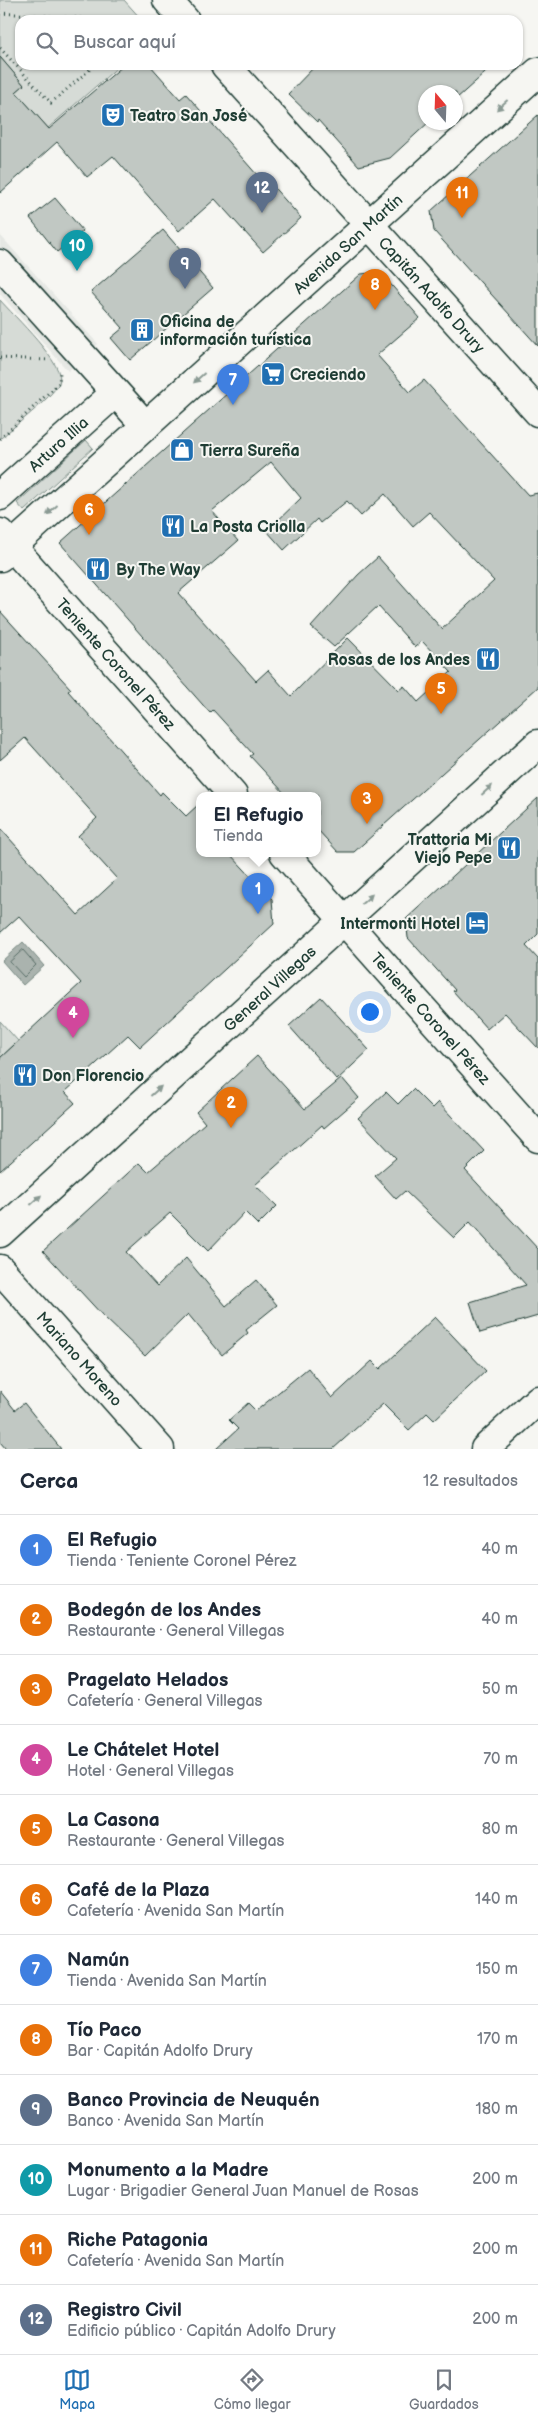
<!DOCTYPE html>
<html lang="es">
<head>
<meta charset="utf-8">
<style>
	:root { --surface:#fff; --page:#f6f6f7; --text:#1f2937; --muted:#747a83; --line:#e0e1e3; --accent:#1f6fb2 }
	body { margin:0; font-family:"Balsamiq Sans",sans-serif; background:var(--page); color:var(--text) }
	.compass { position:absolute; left:418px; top:85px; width:45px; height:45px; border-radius:50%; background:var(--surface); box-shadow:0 1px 4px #0004; rotate:341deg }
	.you { position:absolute; left:369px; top:1011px; width:18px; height:18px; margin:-12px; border:4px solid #fff; border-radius:50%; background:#1a73e8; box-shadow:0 0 0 8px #1a73e833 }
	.badge { display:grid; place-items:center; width:32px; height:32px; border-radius:50%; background:var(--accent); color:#fff; font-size:16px; font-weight:700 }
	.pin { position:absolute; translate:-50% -41px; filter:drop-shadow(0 1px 2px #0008) }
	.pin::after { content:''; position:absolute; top:26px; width:18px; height:15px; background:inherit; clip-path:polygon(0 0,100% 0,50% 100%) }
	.popup { position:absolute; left:196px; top:792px; width:125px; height:65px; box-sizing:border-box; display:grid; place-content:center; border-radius:10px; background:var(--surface); filter:drop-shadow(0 1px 4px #0005); font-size:16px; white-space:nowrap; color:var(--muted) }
	.popup b { font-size:19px; color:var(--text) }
	.popup::after { content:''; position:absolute; left:50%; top:100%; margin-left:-10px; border:10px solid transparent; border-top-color:var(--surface) }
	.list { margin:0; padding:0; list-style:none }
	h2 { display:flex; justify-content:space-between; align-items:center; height:65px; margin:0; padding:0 20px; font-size:21px }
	h2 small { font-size:16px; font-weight:400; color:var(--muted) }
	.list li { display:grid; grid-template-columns:32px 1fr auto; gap:15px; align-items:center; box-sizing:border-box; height:70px; padding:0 20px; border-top:1px solid var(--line) }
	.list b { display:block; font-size:19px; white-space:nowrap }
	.list p { margin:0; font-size:16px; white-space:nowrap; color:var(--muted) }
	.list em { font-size:16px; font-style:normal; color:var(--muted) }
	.icon { flex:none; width:28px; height:28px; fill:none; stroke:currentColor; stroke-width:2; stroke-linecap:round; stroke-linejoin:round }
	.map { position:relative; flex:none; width:538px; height:1449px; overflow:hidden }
	.search { position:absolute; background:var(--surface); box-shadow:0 1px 4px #0004; left:15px; right:15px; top:15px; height:55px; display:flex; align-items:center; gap:12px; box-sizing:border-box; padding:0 18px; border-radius:15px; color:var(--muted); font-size:19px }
	.sheet { height:905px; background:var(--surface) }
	nav { display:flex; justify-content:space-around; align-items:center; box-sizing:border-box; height:70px; border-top:1px solid var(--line); background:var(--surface); font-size:14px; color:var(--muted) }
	nav a { display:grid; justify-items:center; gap:2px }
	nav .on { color:var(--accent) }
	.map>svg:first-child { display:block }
	.built { fill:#e6e8e4 }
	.green { fill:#d6dbd6; stroke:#7a8c85 }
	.water { fill:#aab3ae; stroke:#72847d }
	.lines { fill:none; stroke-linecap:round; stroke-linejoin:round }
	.shore { stroke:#576c65; stroke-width:1 }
	.building { fill:#c1c8c3; stroke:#1f3d34; fill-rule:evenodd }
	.minor-casing { stroke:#1f3d34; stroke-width:31 }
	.major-casing { stroke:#1f3d34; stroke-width:31 }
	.path { stroke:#1f3d34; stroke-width:3; stroke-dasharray:1 4; stroke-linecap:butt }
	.minor { stroke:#f6f6f2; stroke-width:28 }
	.major { stroke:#f6f6f2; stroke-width:28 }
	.oneway { fill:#8a9a93 }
	.labels { text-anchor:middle; stroke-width:4; stroke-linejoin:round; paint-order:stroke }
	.poi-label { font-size:16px; font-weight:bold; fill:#1f3d34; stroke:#f6f6f2; text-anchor:start }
	.street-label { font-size:16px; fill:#1f3d34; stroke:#f6f6f2 }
</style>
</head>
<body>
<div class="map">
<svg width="538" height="1449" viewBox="0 0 538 1449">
	<rect width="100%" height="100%" fill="#f6f6f2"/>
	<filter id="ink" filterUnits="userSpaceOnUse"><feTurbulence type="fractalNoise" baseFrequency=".02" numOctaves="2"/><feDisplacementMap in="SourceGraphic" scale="10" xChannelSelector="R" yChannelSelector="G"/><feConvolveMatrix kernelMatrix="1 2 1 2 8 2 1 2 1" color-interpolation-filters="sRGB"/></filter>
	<g filter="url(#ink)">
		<path class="built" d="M0,235l98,109 -30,27 -68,-77z"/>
		<path class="green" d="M0,0h124l18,20h-122v45h100l-72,63 -32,-36 8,-7 -24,-28z
			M0,300c12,14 68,67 59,83 -8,16 -45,43 -59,56z
			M86,440l7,8 -69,63 -7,-8z
			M0,1021l18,20 -18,17z"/>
		<path class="water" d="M23,942l21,24 -21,19 -21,-24z"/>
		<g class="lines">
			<path class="shore" d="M23,950l13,15 -12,12 -14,-15z"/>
		</g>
		<path class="building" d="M0,57l24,28 -8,7 33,37 75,-64h26l30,34 6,-5 72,82 3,-3 40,45 -38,34 -48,-53 -36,32 -66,-75 -26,21 -30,-35 -57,51z
			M316,65h178l-38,34v-7h-30v30h3l-39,36 -31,8 -41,-46 -1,2 -29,-28z
			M538,115v231l-104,-115 -3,-20z
			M55,198l28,33 -26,21 -27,-34z
			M163,230l50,58 -83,72 -19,-22 12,-10 -32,-36z
			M380,272l40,46 -43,37 33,37 14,-12 104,115 10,-2v194l-184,165h-16l-21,-23v-34h-31l-36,-39 3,-2 -40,-44 -3,3 -150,-170 301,-269zM271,462l30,36 -34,33 17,19 33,-31 3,4 27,-22 14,15 24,-22 28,32 16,-14 65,69 -52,48 -64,-72 -20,18 -47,52 23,20 44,-41 37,41 7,-6 29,31 -33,30 -14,-16 -5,4 -51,-52 -57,58 -23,-26 -12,11 -78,-88 60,-52 -26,-30z
			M0,611l71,78 -3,2 92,104 2,-3 24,24 13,-12v49h30l43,46 2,25 -134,123 -12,-12 -63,57 10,11 -75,68v-113l81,-75 -62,-67 -19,17v-105l78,87 39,-36 -39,-43 19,-18 -72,-80 -25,22z
			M538,798v136l-12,12 12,13v89l-33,-35 -18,16 -34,-38 2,-1 -47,-52 -2,-19z
			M321,997l48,53 -32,30 -48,-54z
			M257,1056l48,53 37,-31 17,20 -35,30 -2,-3 -67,60 22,21 -19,19 -13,-13 -37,39 -38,-38 -44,39 31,34 29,-28 40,48 30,-26 21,25 -31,25 2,3 -26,22 -34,-41 -43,42 -41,-39 -61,-66 96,-88 9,9 57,-49 -9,-11z
			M413,1089l19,19 6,-6 46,49 -19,19 73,79v67l-58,17 -10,-31 56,-17 -56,-63 -16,16 -49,-47 -9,8 -21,-23 21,-18 -38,-40 28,-26 12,12z
			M435,1317l51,54 -52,49 -7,-7 -18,17 -26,-26 -50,45h-117l22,-20 -9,-9 19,-17 8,8 52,-43 24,30 40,-37 8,8z
			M0,1391l15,19 9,-7 37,46h-55l-6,-7z"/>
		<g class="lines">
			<defs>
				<g id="minor">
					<path d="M167,0l18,20"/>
					<path id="s1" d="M225,65l313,347"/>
					<path d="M0,264l146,162"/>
					<path id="s2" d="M0,496l115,-103"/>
					<path id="s3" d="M0,533l233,262"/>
					<path id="s4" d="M284,853l254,285"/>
					<path id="s5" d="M0,1269l160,180"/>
					<path d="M485,1449l53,-49"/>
				</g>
				<g id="major">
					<path id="s6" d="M0,557l538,-485"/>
					<path id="s7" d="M0,1233l538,-489"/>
				</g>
			</defs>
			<use href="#minor" class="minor-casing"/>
			<use href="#major" class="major-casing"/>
			<path class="path" d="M0,13l110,7
				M0,48l51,55 44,-38
				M0,358l49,2
				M0,439l59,-56 1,-10"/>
			<use href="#minor" class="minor"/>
			<use href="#major" class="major"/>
		</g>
		<defs><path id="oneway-solid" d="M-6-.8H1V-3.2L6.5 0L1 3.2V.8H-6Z" transform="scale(1.25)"/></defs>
		<g class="oneway">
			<use href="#oneway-solid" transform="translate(502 105) rotate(138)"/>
			<use href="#oneway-solid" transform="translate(199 378) rotate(138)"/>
			<use href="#oneway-solid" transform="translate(52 510) rotate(138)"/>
			<use href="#oneway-solid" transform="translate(487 790) rotate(-42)"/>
			<use href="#oneway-solid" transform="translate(367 899) rotate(-42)"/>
			<use href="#oneway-solid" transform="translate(156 1091) rotate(-42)"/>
			<use href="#oneway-solid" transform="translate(36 1200) rotate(-42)"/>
		</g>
	</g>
	<defs>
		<symbol id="theatre-square" viewBox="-11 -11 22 22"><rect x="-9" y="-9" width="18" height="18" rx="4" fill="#1f6fb2" stroke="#f6f6f2"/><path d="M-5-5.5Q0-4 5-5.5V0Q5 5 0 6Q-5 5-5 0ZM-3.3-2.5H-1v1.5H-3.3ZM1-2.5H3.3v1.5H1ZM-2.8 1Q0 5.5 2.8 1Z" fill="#fff"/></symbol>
		<symbol id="building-square" viewBox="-11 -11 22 22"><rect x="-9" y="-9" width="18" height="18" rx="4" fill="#1f6fb2" stroke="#f6f6f2"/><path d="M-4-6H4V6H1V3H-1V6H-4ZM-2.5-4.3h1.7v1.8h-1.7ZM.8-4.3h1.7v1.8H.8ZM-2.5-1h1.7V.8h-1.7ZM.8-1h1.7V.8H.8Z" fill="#fff"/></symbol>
		<symbol id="supermarket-square" viewBox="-11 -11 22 22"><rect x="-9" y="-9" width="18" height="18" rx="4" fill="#1f6fb2" stroke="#f6f6f2"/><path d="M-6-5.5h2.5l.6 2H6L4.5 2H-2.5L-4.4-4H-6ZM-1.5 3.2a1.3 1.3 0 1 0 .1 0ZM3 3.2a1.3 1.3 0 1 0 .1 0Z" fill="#fff"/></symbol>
		<symbol id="shop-square" viewBox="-11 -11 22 22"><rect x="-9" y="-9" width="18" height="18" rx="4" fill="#1f6fb2" stroke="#f6f6f2"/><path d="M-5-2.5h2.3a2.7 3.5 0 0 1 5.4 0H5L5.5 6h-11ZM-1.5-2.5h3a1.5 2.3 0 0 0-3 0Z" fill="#fff"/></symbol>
		<symbol id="restaurant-square" viewBox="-11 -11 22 22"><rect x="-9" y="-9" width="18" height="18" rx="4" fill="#1f6fb2" stroke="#f6f6f2"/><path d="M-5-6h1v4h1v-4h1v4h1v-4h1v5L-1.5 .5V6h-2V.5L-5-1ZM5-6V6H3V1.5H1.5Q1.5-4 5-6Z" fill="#fff"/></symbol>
		<symbol id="hotel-square" viewBox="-11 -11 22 22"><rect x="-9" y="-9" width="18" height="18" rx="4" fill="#1f6fb2" stroke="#f6f6f2"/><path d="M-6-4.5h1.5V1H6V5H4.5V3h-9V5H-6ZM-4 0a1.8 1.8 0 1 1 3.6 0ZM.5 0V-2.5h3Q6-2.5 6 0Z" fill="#fff"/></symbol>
	</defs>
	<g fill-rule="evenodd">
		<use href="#theatre-square" x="99" y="101" width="28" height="28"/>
		<use href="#building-square" x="128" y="316" width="28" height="28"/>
		<use href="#supermarket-square" x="259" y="360" width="28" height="28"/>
		<use href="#shop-square" x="168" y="436" width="28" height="28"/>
		<use href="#restaurant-square" x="159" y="512" width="28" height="28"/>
		<use href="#restaurant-square" x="84" y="555" width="28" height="28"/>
		<use href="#restaurant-square" x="474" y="645" width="28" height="28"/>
		<use href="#restaurant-square" x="495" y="834" width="28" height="28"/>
		<use href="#hotel-square" x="463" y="909" width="28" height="28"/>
		<use href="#restaurant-square" x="11" y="1061" width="28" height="28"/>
	</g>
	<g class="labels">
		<g class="poi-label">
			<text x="130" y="121">Teatro San José</text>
			<text x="160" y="327">Oficina de<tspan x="160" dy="18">información turística</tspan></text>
			<text x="290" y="380">Creciendo</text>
			<text x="200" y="456">Tierra Sureña</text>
			<text x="190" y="532">La Posta Criolla</text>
			<text x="116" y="575">By The Way</text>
			<text x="470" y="665" text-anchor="end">Rosas de los Andes</text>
			<text x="492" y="845" text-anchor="end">Trattoria Mi<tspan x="492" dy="18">Viejo Pepe</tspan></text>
			<text x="460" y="929" text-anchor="end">Intermonti Hotel</text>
			<text x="42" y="1081">Don Florencio</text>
		</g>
		<g class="street-label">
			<text dy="6" stroke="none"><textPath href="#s6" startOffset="468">Avenida San Martín</textPath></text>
			<text dy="6" stroke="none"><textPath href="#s1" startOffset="309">Capitán Adolfo Drury</textPath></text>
			<text dy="6" stroke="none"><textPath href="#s2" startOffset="78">Arturo Illia</textPath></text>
			<text dy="6" stroke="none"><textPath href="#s3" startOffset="175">Teniente Coronel Pérez</textPath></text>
			<text dy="6" stroke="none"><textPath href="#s7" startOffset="364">General Villegas</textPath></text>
			<text dy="6" stroke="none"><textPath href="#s4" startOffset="221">Teniente Coronel Pérez</textPath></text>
			<text dy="6" stroke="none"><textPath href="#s5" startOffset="120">Mariano Moreno</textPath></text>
		</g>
	</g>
</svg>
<svg class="compass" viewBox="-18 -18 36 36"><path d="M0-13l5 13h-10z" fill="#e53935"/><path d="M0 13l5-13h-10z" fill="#747a83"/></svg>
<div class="you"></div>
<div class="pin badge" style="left:258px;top:914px;background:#3f7fe0">1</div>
<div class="popup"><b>El Refugio</b>Tienda</div>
<div class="pin badge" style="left:231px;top:1128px;background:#e8710a">2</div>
<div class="pin badge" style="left:367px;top:824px;background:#e8710a">3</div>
<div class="pin badge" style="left:73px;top:1038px;background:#d1479c">4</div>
<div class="pin badge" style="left:441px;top:714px;background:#e8710a">5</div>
<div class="pin badge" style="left:89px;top:535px;background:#e8710a">6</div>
<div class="pin badge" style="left:233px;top:405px;background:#3f7fe0">7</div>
<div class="pin badge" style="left:375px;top:310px;background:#e8710a">8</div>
<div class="pin badge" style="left:185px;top:289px;background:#5c6f8a">9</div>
<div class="pin badge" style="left:77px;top:271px;background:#0f9aa8">10</div>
<div class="pin badge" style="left:462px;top:218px;background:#e8710a">11</div>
<div class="pin badge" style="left:262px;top:213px;background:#5c6f8a">12</div>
<div class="search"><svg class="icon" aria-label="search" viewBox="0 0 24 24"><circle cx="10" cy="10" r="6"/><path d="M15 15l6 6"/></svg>Buscar aquí</div>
</div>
<section class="sheet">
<h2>Cerca<small>12 resultados</small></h2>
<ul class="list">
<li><span class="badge" style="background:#3f7fe0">1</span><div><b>El Refugio</b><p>Tienda · Teniente Coronel Pérez</p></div><em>40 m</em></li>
<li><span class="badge" style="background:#e8710a">2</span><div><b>Bodegón de los Andes</b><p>Restaurante · General Villegas</p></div><em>40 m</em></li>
<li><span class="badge" style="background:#e8710a">3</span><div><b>Pragelato Helados</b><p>Cafetería · General Villegas</p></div><em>50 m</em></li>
<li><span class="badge" style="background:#d1479c">4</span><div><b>Le Chátelet Hotel</b><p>Hotel · General Villegas</p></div><em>70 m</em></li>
<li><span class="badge" style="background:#e8710a">5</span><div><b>La Casona</b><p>Restaurante · General Villegas</p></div><em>80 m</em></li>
<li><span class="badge" style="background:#e8710a">6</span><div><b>Café de la Plaza</b><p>Cafetería · Avenida San Martín</p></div><em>140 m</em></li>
<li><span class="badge" style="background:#3f7fe0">7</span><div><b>Namún</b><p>Tienda · Avenida San Martín</p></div><em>150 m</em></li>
<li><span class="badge" style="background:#e8710a">8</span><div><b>Tío Paco</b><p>Bar · Capitán Adolfo Drury</p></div><em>170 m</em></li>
<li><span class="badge" style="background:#5c6f8a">9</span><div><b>Banco Provincia de Neuquén</b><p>Banco · Avenida San Martín</p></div><em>180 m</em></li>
<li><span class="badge" style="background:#0f9aa8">10</span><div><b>Monumento a la Madre</b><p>Lugar · Brigadier General Juan Manuel de Rosas</p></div><em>200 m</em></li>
<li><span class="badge" style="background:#e8710a">11</span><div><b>Riche Patagonia</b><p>Cafetería · Avenida San Martín</p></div><em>200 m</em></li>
<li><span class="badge" style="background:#5c6f8a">12</span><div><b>Registro Civil</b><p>Edificio público · Capitán Adolfo Drury</p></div><em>200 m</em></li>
</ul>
</section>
<nav>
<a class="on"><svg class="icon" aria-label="map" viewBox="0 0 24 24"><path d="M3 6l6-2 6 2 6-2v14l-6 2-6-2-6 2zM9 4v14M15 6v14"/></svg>Mapa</a>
<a><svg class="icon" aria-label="directions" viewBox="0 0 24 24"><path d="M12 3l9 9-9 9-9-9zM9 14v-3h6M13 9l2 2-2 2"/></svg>Cómo llegar</a>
<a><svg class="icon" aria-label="saved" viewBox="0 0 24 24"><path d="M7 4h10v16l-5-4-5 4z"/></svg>Guardados</a>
</nav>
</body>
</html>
